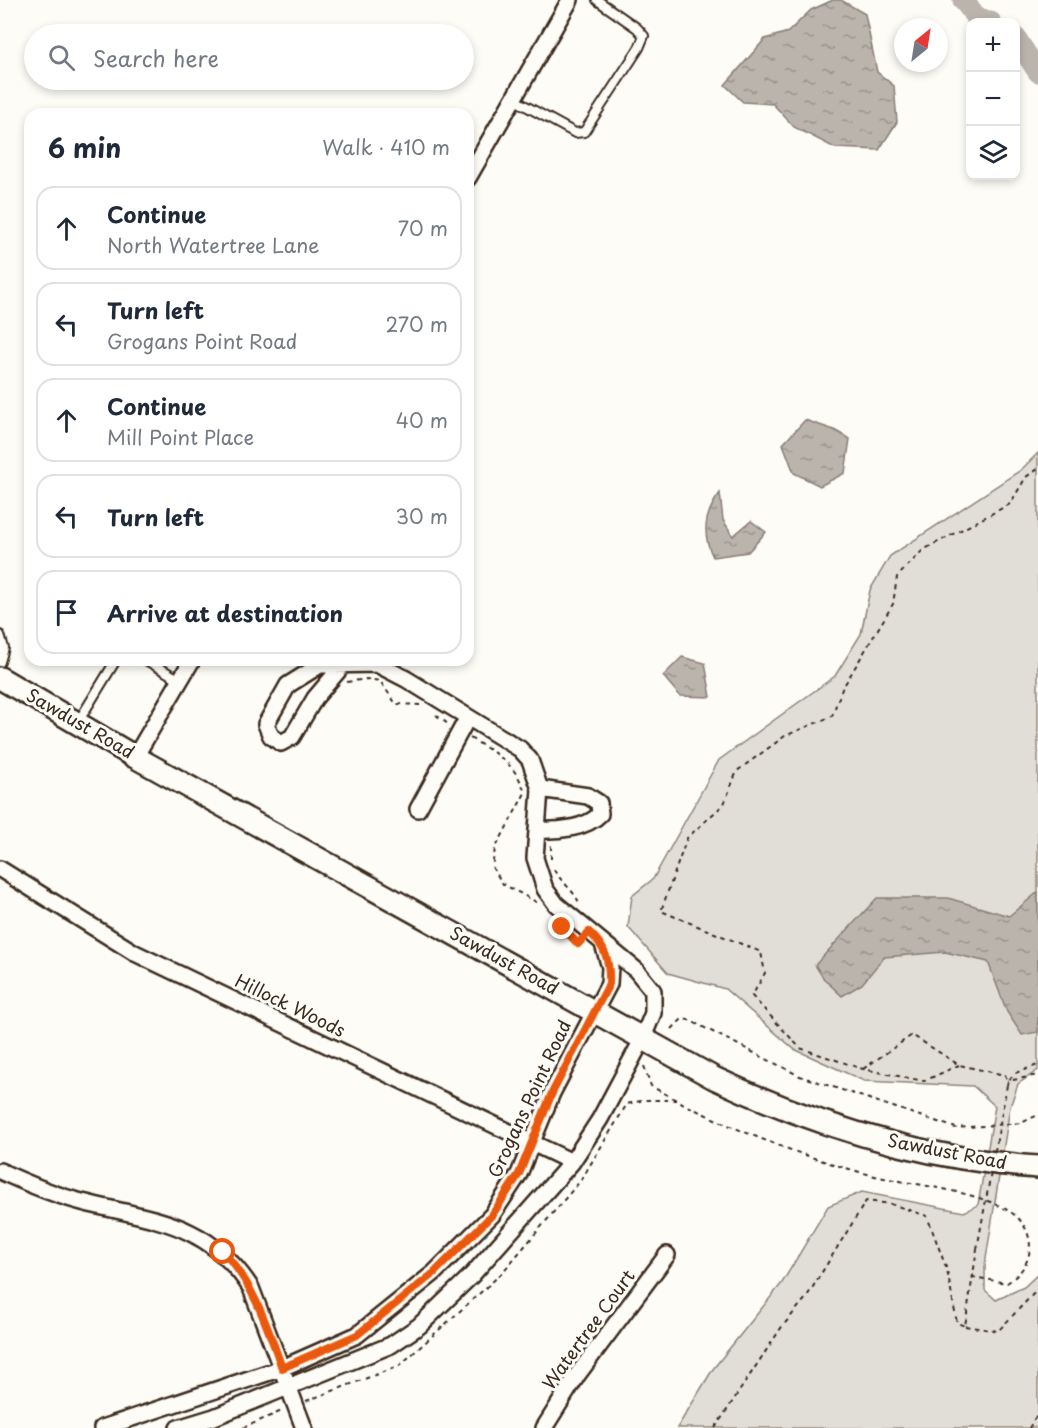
<!DOCTYPE html>
<html lang="en">
<head>
<meta charset="utf-8">
<style>
	:root { --surface:#fff; --page:#f2f2f3; --text:#1f2937; --muted:#747a83; --line:#e0e1e3 }
	body { margin:0; font-family:"Playpen Sans",sans-serif; background:var(--page); color:var(--text) }
	.controls { position:absolute; right:18px; top:18px; display:grid; overflow:hidden; border-radius:12px; box-shadow:0 3px 9px #0003 }
	.controls button { width:54px; height:54px; display:grid; place-items:center; padding:0; border:0; border-bottom:2px solid var(--line); background:var(--surface); color:var(--text); font:30px sans-serif }
	.compass { position:absolute; left:894px; top:18px; width:54px; height:54px; border-radius:50%; background:var(--surface); box-shadow:0 3px 9px #0003; rotate:30deg }
	.stop { position:absolute; width:18px; height:18px; margin:-14px; border:4px solid #ea580c; border-radius:50%; background:#fff }
	.stop.end { background:#ea580c; border-color:#fff; box-shadow:0 2px 6px #0008 }
	.list { margin:0; padding:0; list-style:none }
	h2 { display:flex; justify-content:space-between; align-items:center; height:78px; margin:0; padding:0 24px; font-size:26px }
	h2 small { font-size:20px; font-weight:400; color:var(--muted) }
	.list li { display:grid; grid-template-columns:39px 1fr auto; gap:18px; align-items:center; box-sizing:border-box; height:84px; margin:0 12px 12px; padding:0 12px; border:2px solid var(--line); border-radius:18px }
	.list b { display:block; font-size:22px; white-space:nowrap }
	.list p { margin:0; font-size:20px; white-space:nowrap; color:var(--muted) }
	.list em { font-size:20px; font-style:normal; color:var(--muted) }
	.icon { flex:none; width:33px; height:33px; fill:none; stroke:currentColor; stroke-width:2; stroke-linecap:round; stroke-linejoin:round }
	.map { position:relative; flex:none; width:1038px; height:1428px; overflow:hidden }
	.search { position:absolute; background:var(--surface); box-shadow:0 3px 9px #0003; left:24px; top:24px; width:450px; height:66px; display:flex; align-items:center; gap:15px; box-sizing:border-box; padding:0 21px; border-radius:33px; color:var(--muted); font-size:22px }
	.panel { position:absolute; background:var(--surface); box-shadow:0 3px 9px #0003; left:24px; top:108px; width:450px; height:558px; border-radius:18px }
	.map>svg:first-child { display:block }
	.green { fill:#e1ded7; stroke:#8e847a; stroke-width:1.5 }
	.water { fill:url(#water-ripples); stroke:#887d74; stroke-width:1.5 }
	.lines { fill:none; stroke-linecap:round; stroke-linejoin:round }
	.river { stroke:#bbb4ad; stroke-width:21 }
	.lane-casing { stroke:#3b2a1e; stroke-width:12 }
	.street-casing { stroke:#3b2a1e; stroke-width:20 }
	.secondary-casing { stroke:#3b2a1e; stroke-width:26 }
	.path { stroke:#3b2a1e; stroke-width:2; stroke-dasharray:4.5 4.5; stroke-linecap:butt }
	.lane { stroke:#fdfcf7; stroke-width:8 }
	.street { stroke:#fdfcf7; stroke-width:15 }
	.secondary { stroke:#fdfcf7; stroke-width:21 }
	.path-bridge { stroke:#3b2a1e; stroke-width:2; stroke-dasharray:4.5 4.5; stroke-linecap:butt }
	.route { stroke:#ea580c; stroke-width:8 }
	.labels { text-anchor:middle; stroke-width:6; stroke-linejoin:round; paint-order:stroke }
	.street-label { font-size:18px; fill:#3b2a1e; stroke:#fdfcf7 }
</style>
</head>
<body>
<div class="map">
<svg width="1038" height="1428" viewBox="0 0 1038 1428">
	<defs>
		<pattern id="water-ripples" width="26" height="14" patternUnits="userSpaceOnUse" patternTransform="scale(1.5)"><rect width="26" height="14" fill="#bbb4ad"/><path d="M2 4q2-2 4 0t4 0M15 11q2-2 4 0t4 0" fill="none" stroke="#99938c"/></pattern>
	</defs>
	<rect width="100%" height="100%" fill="#fdfcf7"/>
	<filter id="ink" filterUnits="userSpaceOnUse"><feTurbulence type="fractalNoise" baseFrequency=".0167" numOctaves="2"/><feDisplacementMap in="SourceGraphic" scale="12" xChannelSelector="R" yChannelSelector="G"/><feConvolveMatrix kernelMatrix="1 2 1 2 8 2 1 2 1" color-interpolation-filters="sRGB"/></filter>
	<g filter="url(#ink)">
		<path class="green" d="M1038,453v617l-20,14 -8,23 -25,158v25l11,10 28,-13 14,-13v154h-361l36,-59 69,-86 46,-77 34,-14 102,20 14,-7 17,-99 -22,-20 -109,-5 -70,-32 -69,-60 -57,-16 -40,-46 4,-31 21,-17 66,-119 116,-84 26,-42 9,-44 20,-34 131,-86z"/>
		<path class="water" d="M833,0h8l24,14 12,58 17,14 3,36 -18,28 -44,-2 -41,-21 -21,-23 -30,-2 -18,-17 40,-46 23,-7 23,-22z
			M805,420l29,10 16,9 -5,34 -25,13 -26,-13 -11,-29z
			M720,493l3,27 10,16 18,-15 15,11 -18,20 -35,5c-12,-24 -8,-44 7,-64z
			M682,657l23,6 6,34 -31,-1 -17,-20z
			M1038,892v140l-16,3 -15,-23 -19,-50 -43,-10 -61,5 -22,27 -20,12 -18,-17 -9,-14 62,-67h71l61,18z"/>
		<g class="lines">
			<path class="river" d="M963,0l13,17 15,5
				M1016,38l22,34"/>
			<defs>
				<path id="lane" d="M513,99l62,34 9,-1 55,-84 5,-12 -7,-8 -40,-28
					M0,635l4,13 -4,14
					M146,660l34,20
					M78,722l38,-62"/>
				<path id="street" d="M468,178l102,-178
					M135,757l57,-97
					M418,809l50,-92
					M537,830c20,1 49,-1 63,-16l-1,-11 -11,-7 -48,-7
					M0,869l135,84 437,209
					M0,1171c26,12 54,24 82,31 70,18 126,19 169,86l53,140
					M102,1428l180,-60 75,-33 77,-62 58,-58 27,-41 33,-81 57,-109 1,-17 -7,-23
					M178,1428l36,-11 177,-72 28,-19 53,-51 100,-113 28,-43 42,-79 11,-27v-22l-17,-21 -80,-66 -11,-15 -10,-31 5,-69 -10,-29 -10,-11 -114,-70 -29,-15 -57,1 -32,20 -22,39 5,12 10,7 11,-6 23,-39 28,-33
					M544,1428l34,-54 89,-119"/>
				<path id="secondary" d="M0,678l135,79 579,321c101,47 213,82 324,89"/>
			</defs>
			<use href="#lane" class="lane-casing"/>
			<use href="#street" class="street-casing"/>
			<use href="#secondary" class="secondary-casing"/>
			<path class="path" d="M347,682l19,-3 14,2 16,23 26,1
				M436,715l12,9
				M470,738c26,16 46,25 55,55l-30,56 -3,18 11,17 35,19
				M551,859v-15
				M554,870c8,13 21,21 26,35
				M565,930l13,14 2,-2
				M672,1029l10,-10 7,1 111,56 156,52 65,-5 17,-8
				M959,1065l-35,16 -61,-12 -63,-21 -48,-52 13,-23 -4,-21 -100,-41 26,-73 37,-34 13,-33 48,-35 47,-20 10,-27 51,-85 4,-27 26,-27 87,-46 16,-27 12,-8
				M644,1066l7,20c68,39 145,69 220,89 38,10 121,16 148,44 19,22 12,49 -12,64l-34,-6
				M863,1069l49,-34 47,30 46,10 3,6 7,-8 23,-8
				M1007,1085l1,-4 30,-6
				M965,1326l33,5 40,-42
				M306,1401l93,-35 102,-92 80,-94 46,-76 18,-4h31
				M243,1428l41,-18
				M715,1428l66,-100 25,-30 60,-97 25,3 36,12 20,54 10,53 8,3 12,-77
				M1029,1428l9,-15"/>
			<use href="#lane" class="lane"/>
			<use href="#street" class="street"/>
			<use href="#secondary" class="secondary"/>
			<path class="path-bridge" d="M977,1249l30,-164"/>
		</g>
	</g>
	<g class="lines" filter="url(#ink)">
		<path class="route" d="M223,1252c31,32 44,74 59,116l75,-33 77,-62 58,-58 27,-41 33,-81 57,-109c1,-22 -3,-37 -20,-52l-11,12 -16,-17"/>
	</g>
	<g class="labels">
		<g class="street-label">
			<text transform="translate(80 724) rotate(30)" y="6">Sawdust Road</text>
			<text transform="translate(504 961) rotate(29)" y="6">Sawdust Road</text>
			<text transform="translate(290 1006) rotate(26)" y="6">Hillock Woods</text>
			<text transform="translate(530 1099) rotate(-65)" y="6">Grogans Point Road</text>
			<text transform="translate(947 1152) rotate(11)" y="6">Sawdust Road</text>
			<text transform="translate(589 1330) rotate(-54)" y="6">Watertree Court</text>
		</g>
	</g>
</svg>
<div class="controls">
<button>+</button>
<button>−</button>
<button><svg class="icon" aria-label="layers" viewBox="0 0 24 24"><path d="M12 4l9 5-9 5-9-5zM3 14l9 5 9-5"/></svg></button>
</div>
<svg class="compass" viewBox="-18 -18 36 36"><path d="M0-13l5 13h-10z" fill="#e53935"/><path d="M0 13l5-13h-10z" fill="#747a83"/></svg>
<div class="stop" style="left:223px;top:1252px"></div>
<div class="stop end" style="left:562px;top:927px"></div>
<div class="search"><svg class="icon" aria-label="search" viewBox="0 0 24 24"><circle cx="10" cy="10" r="6"/><path d="M15 15l6 6"/></svg>Search here</div>
<section class="panel">
<h2>6 min<small>Walk · 410 m</small></h2>
<ul class="list">
<li><svg class="icon" aria-label="ahead" viewBox="0 0 24 24"><path d="M12 20V5M6 11l6-6 6 6"/></svg><div><b>Continue</b><p>North Watertree Lane</p></div><em>70 m</em></li>
<li><svg class="icon" aria-label="left" viewBox="0 0 24 24"><path d="M17 20v-9H6M10 6l-5 5 5 5"/></svg><div><b>Turn left</b><p>Grogans Point Road</p></div><em>270 m</em></li>
<li><svg class="icon" aria-label="ahead" viewBox="0 0 24 24"><path d="M12 20V5M6 11l6-6 6 6"/></svg><div><b>Continue</b><p>Mill Point Place</p></div><em>40 m</em></li>
<li><svg class="icon" aria-label="left" viewBox="0 0 24 24"><path d="M17 20v-9H6M10 6l-5 5 5 5"/></svg><div><b>Turn left</b></div><em>30 m</em></li>
<li><svg class="icon" aria-label="arrive" viewBox="0 0 24 24"><path d="M6 21V4h12l-3 4 3 4H6"/></svg><div><b>Arrive at destination</b></div></li>
</ul>
</section>
</div>
</body>
</html>
